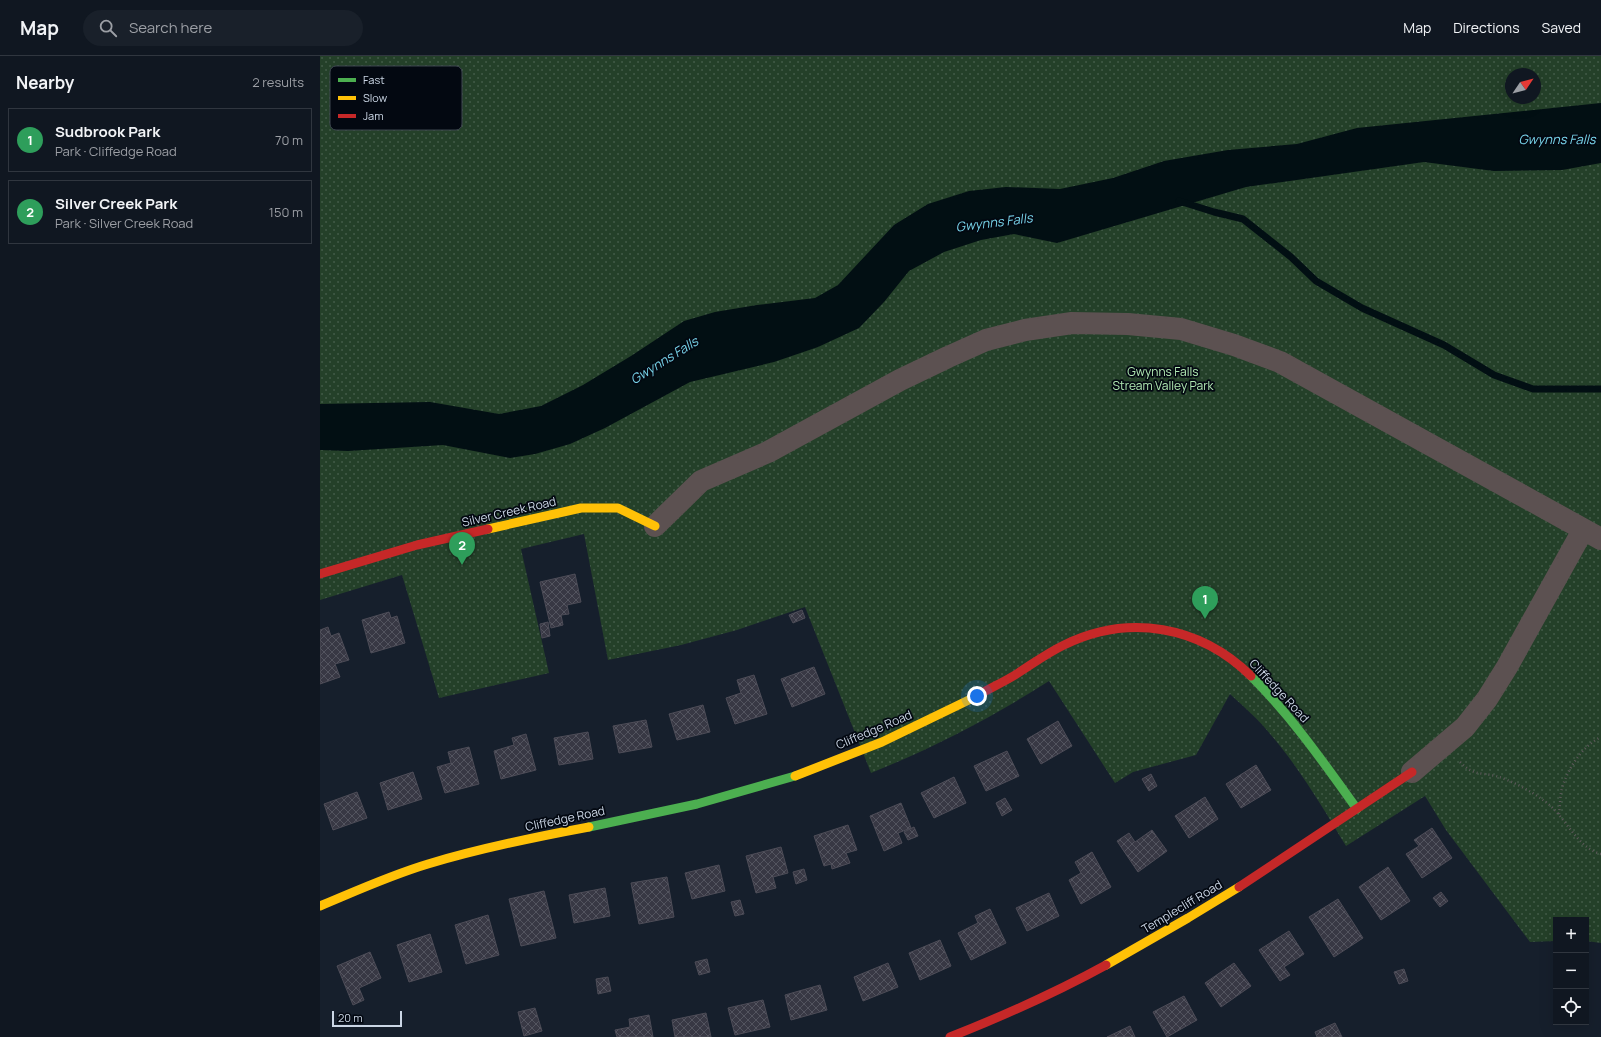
<!DOCTYPE html>
<html lang="en">
<head>
<meta charset="utf-8">
<style>
	:root { --surface:#101721; --page:#19202a; --text:#f1f3f6; --muted:#9c9fa5; --line:#30363f; --accent:#ea580c }
	body { margin:0; font-family:Manrope,sans-serif; background:var(--page); color:var(--text) }
	.controls { position:absolute; right:12px; bottom:12px; display:grid; overflow:hidden; border-radius:0px; box-shadow:0 4px 16px #0002 }
	.controls button { width:36px; height:36px; display:grid; place-items:center; padding:0; border:0; border-bottom:1px solid var(--line); background:var(--surface); color:var(--text); font:20px sans-serif }
	.compass { position:absolute; left:1185px; top:12px; width:36px; height:36px; border-radius:50%; background:var(--surface); box-shadow:0 4px 16px #0002; rotate:55deg }
	.scale { position:absolute; left:12px; bottom:10px; width:70px; box-sizing:border-box; padding-left:4px; border:2px solid #cbd6e5; border-top:0; font-size:11px; line-height:14px; white-space:nowrap; color:#cbd6e5; -webkit-text-stroke:3px #030811; paint-order:stroke }
	.you { position:absolute; left:657px; top:640px; width:14px; height:14px; margin:-10px; border:3px solid #fff; border-radius:50%; background:#1a73e8; box-shadow:0 0 0 6px #1a73e833 }
	.badge { display:grid; place-items:center; width:26px; height:26px; border-radius:50%; background:var(--accent); color:#fff; font-size:13px; font-weight:700 }
	.pin { position:absolute; translate:-50% -33px; filter:drop-shadow(0 1px 2px #0008) }
	.pin::after { content:''; position:absolute; top:21px; width:14px; height:12px; background:inherit; clip-path:polygon(0 0,100% 0,50% 100%) }
	.list { margin:0; padding:0; list-style:none }
	h2 { display:flex; justify-content:space-between; align-items:center; height:52px; margin:0; padding:0 16px; font-size:17px }
	h2 small { font-size:13px; font-weight:400; color:var(--muted) }
	.list li { display:grid; grid-template-columns:26px 1fr auto; gap:12px; align-items:center; box-sizing:border-box; height:64px; margin:0 8px 8px; padding:0 8px; border:1px solid var(--line); border-radius:0px }
	.list b { display:block; font-size:15px; white-space:nowrap }
	.list p { margin:0; font-size:13px; white-space:nowrap; color:var(--muted) }
	.list em { font-size:13px; font-style:normal; color:var(--muted) }
	.icon { flex:none; width:22px; height:22px; fill:none; stroke:currentColor; stroke-width:2; stroke-linecap:round; stroke-linejoin:round }
	.map { position:relative; flex:none; width:1281px; height:981px; overflow:hidden }
	header { display:flex; align-items:center; gap:24px; box-sizing:border-box; height:56px; padding:0 20px; background:var(--surface); border-bottom:1px solid var(--line) }
	header strong { font-size:19px }
	nav { display:flex; gap:22px; margin-inline-start:auto; font-size:14px }
	.search { width:280px; height:36px; background:var(--page); display:flex; align-items:center; gap:10px; box-sizing:border-box; padding:0 14px; border-radius:22px; color:var(--muted); font-size:15px }
	main { display:flex }
	aside { flex:1; background:var(--surface) }
	.map>svg:first-child { display:block }
	.park { fill:url(#park-dots); fill-rule:evenodd }
	.water { fill:#020f13 }
	.lines { fill:none; stroke-linecap:round; stroke-linejoin:round }
	.stream { stroke:#020f13; stroke-width:7 }
	.building { fill:url(#building-cross-hatch); stroke:#4d4c57 }
	.path { stroke:#5e5a5c; stroke-width:2.5; stroke-dasharray:1 3; stroke-linecap:butt }
	.street { stroke:#5c5151; stroke-width:22 }
	.fast { stroke:#4caf50; stroke-width:9 }
	.slow { stroke:#ffc107; stroke-width:9 }
	.jam { stroke:#c62828; stroke-width:9 }
	.labels { text-anchor:middle; stroke-width:3.5; stroke-linejoin:round; paint-order:stroke }
	.park-label { font-size:12px; fill:#b1e9b3; stroke:#030811 }
	.street-label { font-size:12px; fill:#cbd6e5; stroke:#030811 }
	.water-label { font-size:13px; font-style:italic; fill:#78d4ea; stroke:#030811 }
	.key { fill:#030811; stroke:#3f4651; stroke-width:1 }
	.key-label { font-size:11px; fill:#cbd6e5 }
</style>
</head>
<body>
<header>
<strong>Map</strong>
<div class="search"><svg class="icon" aria-label="search" viewBox="0 0 24 24"><circle cx="10" cy="10" r="6"/><path d="M15 15l6 6"/></svg>Search here</div>
<nav><a>Map</a><a>Directions</a><a>Saved</a></nav>
</header>
<main>
<aside>
<h2>Nearby<small>2 results</small></h2>
<ul class="list">
<li><span class="badge" style="background:#2e9e5b">1</span><div><b>Sudbrook Park</b><p>Park · Cliffedge Road</p></div><em>70 m</em></li>
<li><span class="badge" style="background:#2e9e5b">2</span><div><b>Silver Creek Park</b><p>Park · Silver Creek Road</p></div><em>150 m</em></li>
</ul>
</aside>
<div class="map">
<svg width="1281" height="981" viewBox="0 0 1281 981">
	<defs>
		<pattern id="park-dots" width="8" height="8" patternUnits="userSpaceOnUse"><rect width="8" height="8" fill="#244029"/><path d="M2 2h.1M6 6h.1" fill="none" stroke="#425b48" stroke-width="1.8" stroke-linecap="round"/></pattern>
		<pattern id="building-cross-hatch" width="8" height="8" patternUnits="userSpaceOnUse"><rect width="8" height="8" fill="#383844"/><path d="M0 0l8 8M0 8l8-8" fill="none" stroke="#53545f"/></pattern>
	</defs>
	<rect width="100%" height="100%" fill="#161f2c"/>
	<path class="park" d="M0,0h1281v887l-15,-2v-21h-30v21l-26,1 -84,-112 -21,-34 -79,50c-23,-38 -46,-77 -75,-111 -12,-15 -27,-28 -41,-41l-34,61 -63,17 -18,11 -66,-102c-56,36 -116,67 -178,92l-66,-166 -68,23 -56,15 -73,15 -24,-126 -63,15 28,124 -110,25 -37,-123 -82,25zM1191,18h24v24h-24z"/>
	<path class="water" d="M1281,47v60l-39,7 -68,1 -70,-9 -178,25 -189,56 -43,-9 -33,6 -37,12 -35,19 -25,31 -25,26 -41,19 -44,15 -84,20 -85,46 -35,16 -35,10 -25,4 -67,-13 -95,6 -28,-1v-46l110,-2 69,12 42,-8 42,-21 48,-29 53,-35 31,-9 42,-7 58,-7 23,-13 56,-60 34,-21 41,-13 37,-4 54,2 53,-11 51,-17 64,-11 69,-6 60,-16z"/>
	<g class="lines">
		<path class="stream" d="M859,145l35,11 29,7 48,38 25,24 46,27 82,37 50,30 39,14h68"/>
	</g>
	<path class="building" d="M255,518l6,28 -14,3 2,9 -8,1 2,10 -12,3 -11,-46z
		M482,554l3,8 -12,5 -4,-8z
		M69,556l2,6 6,-2 8,27 -34,10 -9,-33z
		M228,566l2,14 -8,2 -2,-14z
		M8,571l3,9 8,-3 10,27 -14,4 5,13 -20,7v-54z
		M494,611l11,27 -33,13 -11,-28z
		M434,619l13,39 -32,10 -9,-26 15,-5 -4,-13z
		M383,649l7,27 -33,8 -8,-26z
		M326,664l6,27 -33,6 -6,-27z
		M738,665l14,25 -31,18 -14,-25z
		M268,676l5,27 -34,6 -5,-27z
		M206,678l10,36 -35,9 -7,-28 20,-6 -2,-7z
		M149,691l10,37 -34,9 -8,-26 14,-4 -3,-11z
		M687,695l12,25 -33,15 -12,-25z
		M936,709l15,25 -30,18 -15,-24z
		M93,716l9,27 -34,11 -8,-27z
		M831,718l6,12 -8,5 -7,-12z
		M634,721l12,26 -32,15 -13,-25z
		M37,736l10,26 -34,12 -9,-26z
		M885,741l13,22 -29,19 -14,-22z
		M685,742l7,12 -10,6 -6,-13z
		M581,747l10,25 -13,5 4,10 -18,8 -14,-35z
		M528,769l9,25 -11,3 4,10 -18,6 -1,-5 -7,2 -10,-30z
		M594,771l4,9 -10,4 -4,-8z
		M1112,772l20,30 -30,20 -16,-24 13,-8 -5,-6z
		M832,774l15,21 -29,21 -21,-31 12,-8 6,9z
		M461,791l7,26 -15,4 3,11 -20,5 -10,-37z
		M772,796l19,35 -30,17 -12,-24 12,-7 -6,-11z
		M399,809l6,26 -33,8 -7,-26z
		M1068,811l22,34 -29,19 -22,-33z
		M484,813l3,11 -11,4 -3,-12z
		M347,821l7,40 -35,7 -8,-41z
		M285,832l5,28 -36,7 -5,-28z
		M224,835l12,47 -35,8 -12,-47z
		M1121,836l7,9 -8,6 -7,-9z
		M729,837l10,23 -32,15 -11,-23z
		M1018,843l25,39 -29,19 -25,-40z
		M420,844l4,14 -9,2 -4,-14z
		M670,853l16,34 -35,17 -13,-27 20,-10 -3,-7z
		M168,859l11,40 -33,9 -11,-39z
		M969,875l15,23 -20,13 6,8 -10,6 -21,-31z
		M110,878l12,38 -33,10 -12,-37z
		M620,884l11,26 -31,14 -11,-27z
		M50,896l11,26 -22,10 5,12 -11,5 -16,-39z
		M387,903l3,13 -11,3 -4,-13z
		M568,907l10,24 -35,14 -9,-24z
		M914,907l17,23 -30,21 -16,-24z
		M1084,913l4,12 -9,3 -5,-12z
		M288,921l3,14 -13,3 -2,-15z
		M500,929l7,25 -36,10 -6,-25z
		M864,940l13,24 -30,17 -14,-25z
		M443,944l7,27 -35,8 -7,-27z
		M215,952l7,23 -18,5 -6,-24z
		M386,957l5,24h-36l-3,-17z
		M329,959l4,22h-36l-2,-7 15,-3 -1,-8z
		M1015,967l7,14h-25l-2,-5z
		M810,970l5,11h-28z"/>
	<g class="lines">
		<path class="path" d="M1140,706c14,14 19,10 36,14 14,4 35,15 47,24 22,14 32,47 58,54
			M1239,758c1,-7 1,-15 2,-22 5,-21 20,-45 40,-55"/>
		<path class="street" d="M335,470l46,-45 67,-29 132,-72 48,-23 38,-17 39,-10 47,-7 56,1 53,5 53,16 46,17 321,177
			M1092,716l53,-45 22,-28 20,-32 76,-137"/>
		<path class="fast" d="M931,620c41,41 73,87 106,133
			M269,771l108,-23 98,-28"/>
		<path class="slow" d="M168,473l93,-21h37l37,18
			M475,720l87,-34 93,-45
			M0,850c36,-15 71,-31 108,-42 53,-16 107,-27 161,-37
			M786,909l82,-47 51,-31"/>
		<path class="jam" d="M0,518l97,-29 71,-16
			M655,641c13,-8 27,-14 40,-22 16,-10 32,-22 49,-30 65,-32 136,-19 187,31
			M919,831l173,-115
			M630,981c53,-21 105,-44 156,-72"/>
	</g>
	<g class="labels">
		<g class="park-label">
			<text x="843" y="320">Gwynns Falls<tspan x="843" dy="14">Stream Valley Park</tspan></text>
		</g>
		<g class="street-label">
			<text transform="translate(189 456) rotate(-13)" y="4">Silver Creek Road</text>
			<text transform="translate(959 635) rotate(47)" y="4">Cliffedge Road</text>
			<text transform="translate(554 674) rotate(-23)" y="4">Cliffedge Road</text>
			<text transform="translate(245 763) rotate(-12)" y="4">Cliffedge Road</text>
			<text transform="translate(862 851) rotate(-31)" y="4">Templecliff Road</text>
		</g>
		<g class="water-label">
			<text x="1237" y="88">Gwynns Falls</text>
			<text transform="translate(674 166) rotate(-7)" y="5">Gwynns Falls</text>
			<text transform="translate(344 304) rotate(-32)" y="5">Gwynns Falls</text>
		</g>
	</g>
	<rect x="10" y="10" width="132" height="64" rx="6" class="key"/>
	<rect x="18" y="22" width="18" height="4" fill="#4caf50"/>
	<rect x="18" y="40" width="18" height="4" fill="#ffc107"/>
	<rect x="18" y="58" width="18" height="4" fill="#c62828"/>
	<g class="key-label">
		<text x="43" y="28">Fast</text>
		<text x="43" y="46">Slow</text>
		<text x="43" y="64">Jam</text>
	</g>
</svg>
<div class="controls">
<button>+</button>
<button>−</button>
<button><svg class="icon" aria-label="locate" viewBox="0 0 24 24"><circle cx="12" cy="12" r="6"/><path d="M12 2v4M12 18v4M2 12h4M18 12h4"/></svg></button>
</div>
<svg class="compass" viewBox="-18 -18 36 36"><path d="M0-13l5 13h-10z" fill="#e53935"/><path d="M0 13l5-13h-10z" fill="#9c9fa5"/></svg>
<div class="scale">20 m</div>
<div class="you"></div>
<div class="pin badge" style="left:885px;top:563px;background:#2e9e5b">1</div>
<div class="pin badge" style="left:142px;top:509px;background:#2e9e5b">2</div>
</div>
</main>
</body>
</html>
